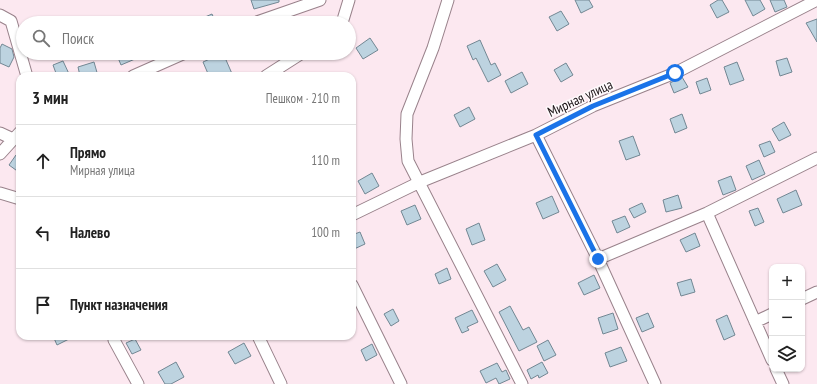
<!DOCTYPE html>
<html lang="ru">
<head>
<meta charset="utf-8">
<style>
	:root { --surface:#fff; --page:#f6f6f6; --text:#222; --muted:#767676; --line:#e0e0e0 }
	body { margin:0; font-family:"PT Sans Narrow",sans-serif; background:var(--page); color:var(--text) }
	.controls { position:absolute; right:12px; bottom:12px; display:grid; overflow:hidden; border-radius:8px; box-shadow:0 1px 3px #0004 }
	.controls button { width:36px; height:36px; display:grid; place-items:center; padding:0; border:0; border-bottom:1px solid var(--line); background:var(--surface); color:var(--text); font:20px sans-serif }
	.stop { position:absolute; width:12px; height:12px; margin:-9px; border:3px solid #1a73e8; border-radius:50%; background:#fff }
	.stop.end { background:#1a73e8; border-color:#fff; box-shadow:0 1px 4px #0008 }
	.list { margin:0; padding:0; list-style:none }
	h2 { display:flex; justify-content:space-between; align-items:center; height:52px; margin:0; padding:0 16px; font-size:17px }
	h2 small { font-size:13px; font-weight:400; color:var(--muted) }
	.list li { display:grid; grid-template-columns:26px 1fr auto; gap:12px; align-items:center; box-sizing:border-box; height:72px; padding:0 16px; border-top:1px solid var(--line) }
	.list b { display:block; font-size:15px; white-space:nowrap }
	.list p { margin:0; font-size:13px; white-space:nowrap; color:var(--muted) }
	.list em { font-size:13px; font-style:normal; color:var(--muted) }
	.icon { flex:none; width:22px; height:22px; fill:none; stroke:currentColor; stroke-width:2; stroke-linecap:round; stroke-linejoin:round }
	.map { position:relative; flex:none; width:817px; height:384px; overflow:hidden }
	.search { position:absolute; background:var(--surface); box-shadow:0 1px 3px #0004; left:16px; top:16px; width:340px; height:44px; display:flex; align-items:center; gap:10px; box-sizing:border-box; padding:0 14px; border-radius:22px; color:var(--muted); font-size:15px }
	.panel { position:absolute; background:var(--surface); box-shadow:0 1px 3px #0004; left:16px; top:72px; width:340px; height:268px; border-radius:12px }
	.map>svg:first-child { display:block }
	.building { fill:#bdd3e0; stroke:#728793 }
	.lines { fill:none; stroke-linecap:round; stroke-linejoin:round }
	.minor-casing { stroke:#99828b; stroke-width:13 }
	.minor { stroke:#fff; stroke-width:11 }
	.route { stroke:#1a73e8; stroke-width:5 }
	.labels { text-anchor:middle; stroke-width:3; stroke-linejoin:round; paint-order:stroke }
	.street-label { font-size:14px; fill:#1c1417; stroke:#fffafc }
</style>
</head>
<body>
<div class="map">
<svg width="817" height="384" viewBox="0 0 817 384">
	<rect width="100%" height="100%" fill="#fce8f0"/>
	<path class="building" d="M251,0h28v2l-25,7z
		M575,0h14l4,7 -12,6z
		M718,0h4l7,12 -12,6 -7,-13z
		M745,0h15l5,9 -12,7z
		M770,0h14l3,7 -12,5z
		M561,11l8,13 -12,7 -8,-14z
		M212,14l4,9h-25z
		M817,19v23l-11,-19z
		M370,38l8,12 -15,9 -7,-11z
		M480,40l11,25 4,-2 6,12 -13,7 -12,-24 -3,2 -6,-14z
		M2,44l10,5 2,8 -5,10 -9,-4v-15z
		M116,53h33l-28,12z
		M223,53l10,23h-24l-6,-14z
		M787,58l5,14 -12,4 -4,-15z
		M63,61l7,15h-13l-4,-11z
		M94,62l4,14h-18l-2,-9z
		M737,62l7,18 -14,5 -6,-18z
		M566,63l7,12 -12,7 -7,-12z
		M522,72l6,12 -17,9 -6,-12z
		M682,77l6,10 -14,6 -4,-10z
		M707,78l4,12 -11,4 -4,-12z
		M469,107l6,12 -15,8 -6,-12z
		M682,114l5,14 -12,5 -5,-14z
		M784,122l7,13 -12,6 -7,-12z
		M633,136l7,19 -14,5 -7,-19z
		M770,141l5,11 -11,5 -5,-12z
		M16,155l4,4v14l-11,-8z
		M759,160l6,14 -13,6 -6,-14z
		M372,173l7,13 -14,8 -7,-13z
		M731,176l5,14 -13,5 -5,-14z
		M796,190l6,15 -19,8 -6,-14z
		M678,195l4,13 -16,4 -3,-12z
		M552,196l7,16 -16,7 -7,-16z
		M642,203l4,9 -12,6 -5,-9z
		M415,205l6,14 -14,6 -6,-14z
		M758,208l6,14 -9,4 -6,-15z
		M625,216l5,11 -13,6 -5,-12z
		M479,223l6,17 -13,5 -6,-16z
		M360,232l5,12 -13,6v-15z
		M695,233l5,13 -14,6 -6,-12z
		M497,264l9,16 -13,7 -9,-16z
		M447,268l4,11 -12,5 -4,-10z
		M594,275l6,13 -16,7 -6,-12z
		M691,279l4,13 -14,4 -4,-13z
		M510,306l13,24 6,-3 8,15 -18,9 -20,-39z
		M393,309l6,12 -8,5 -7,-12z
		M472,310l6,12 -11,5 2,3 -7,3 -7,-15z
		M613,313l5,16 -15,5 -5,-16z
		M648,313l6,14 -12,5 -6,-14z
		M727,315l8,20 -11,5 -8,-20z
		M53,336h22l-18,9z
		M135,339l6,11 -9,4 -6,-11z
		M548,340l8,15 -12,6 -7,-15z
		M244,343l7,13 -16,8 -7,-12z
		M372,344l5,11 -11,6 -5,-11z
		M621,347l6,14 -17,6 -5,-14z
		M176,362l8,15 -13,7h-6l-7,-12z
		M542,362l6,11 -9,5 -1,-3 -7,4 -4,-9z
		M497,363l5,9 4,-2 4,9 -11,5 -3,-6 -10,5 -6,-12z"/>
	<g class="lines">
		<defs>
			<path id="minor" d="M448,0l-15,48 -26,66 -1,25 2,22 114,223
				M0,15l11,6 15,52
				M254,23l66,-23
				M342,23l7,-23
				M133,76l52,-23
				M266,76l36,-23
				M0,133l13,6
				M536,135l62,124 57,125
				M0,154l20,-22
				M0,193l20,6
				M707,213l65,147
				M352,215l68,-33 116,-47 57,-29 82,-33 142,-73
				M598,259l109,-46 110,-55
				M352,285l49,99
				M802,299l15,-7
				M755,322l17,-8
				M258,336l23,48
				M114,340l24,44
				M776,369l7,15"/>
		</defs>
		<use href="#minor" class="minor-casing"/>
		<use href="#minor" class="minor"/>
	</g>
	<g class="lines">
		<path class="route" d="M598,259l-62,-124 57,-29 82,-33"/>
	</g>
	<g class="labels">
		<g class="street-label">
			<text transform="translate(580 98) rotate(-25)" y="5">Мирная улица</text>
		</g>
	</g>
</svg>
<div class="controls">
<button>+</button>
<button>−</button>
<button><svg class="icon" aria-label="layers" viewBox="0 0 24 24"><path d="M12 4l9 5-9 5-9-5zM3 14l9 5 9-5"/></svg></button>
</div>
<div class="stop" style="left:675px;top:73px"></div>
<div class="stop end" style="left:598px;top:259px"></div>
<div class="search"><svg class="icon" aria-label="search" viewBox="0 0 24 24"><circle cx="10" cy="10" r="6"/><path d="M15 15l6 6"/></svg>Поиск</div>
<section class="panel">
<h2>3 мин<small>Пешком · 210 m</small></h2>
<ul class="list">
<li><svg class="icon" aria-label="ahead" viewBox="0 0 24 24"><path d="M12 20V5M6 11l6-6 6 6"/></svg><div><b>Прямо</b><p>Мирная улица</p></div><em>110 m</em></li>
<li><svg class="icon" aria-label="left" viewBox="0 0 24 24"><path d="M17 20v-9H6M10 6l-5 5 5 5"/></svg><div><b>Налево</b></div><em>100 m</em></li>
<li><svg class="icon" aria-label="arrive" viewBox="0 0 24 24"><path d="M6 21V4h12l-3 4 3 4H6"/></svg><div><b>Пункт назначения</b></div></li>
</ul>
</section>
</div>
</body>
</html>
